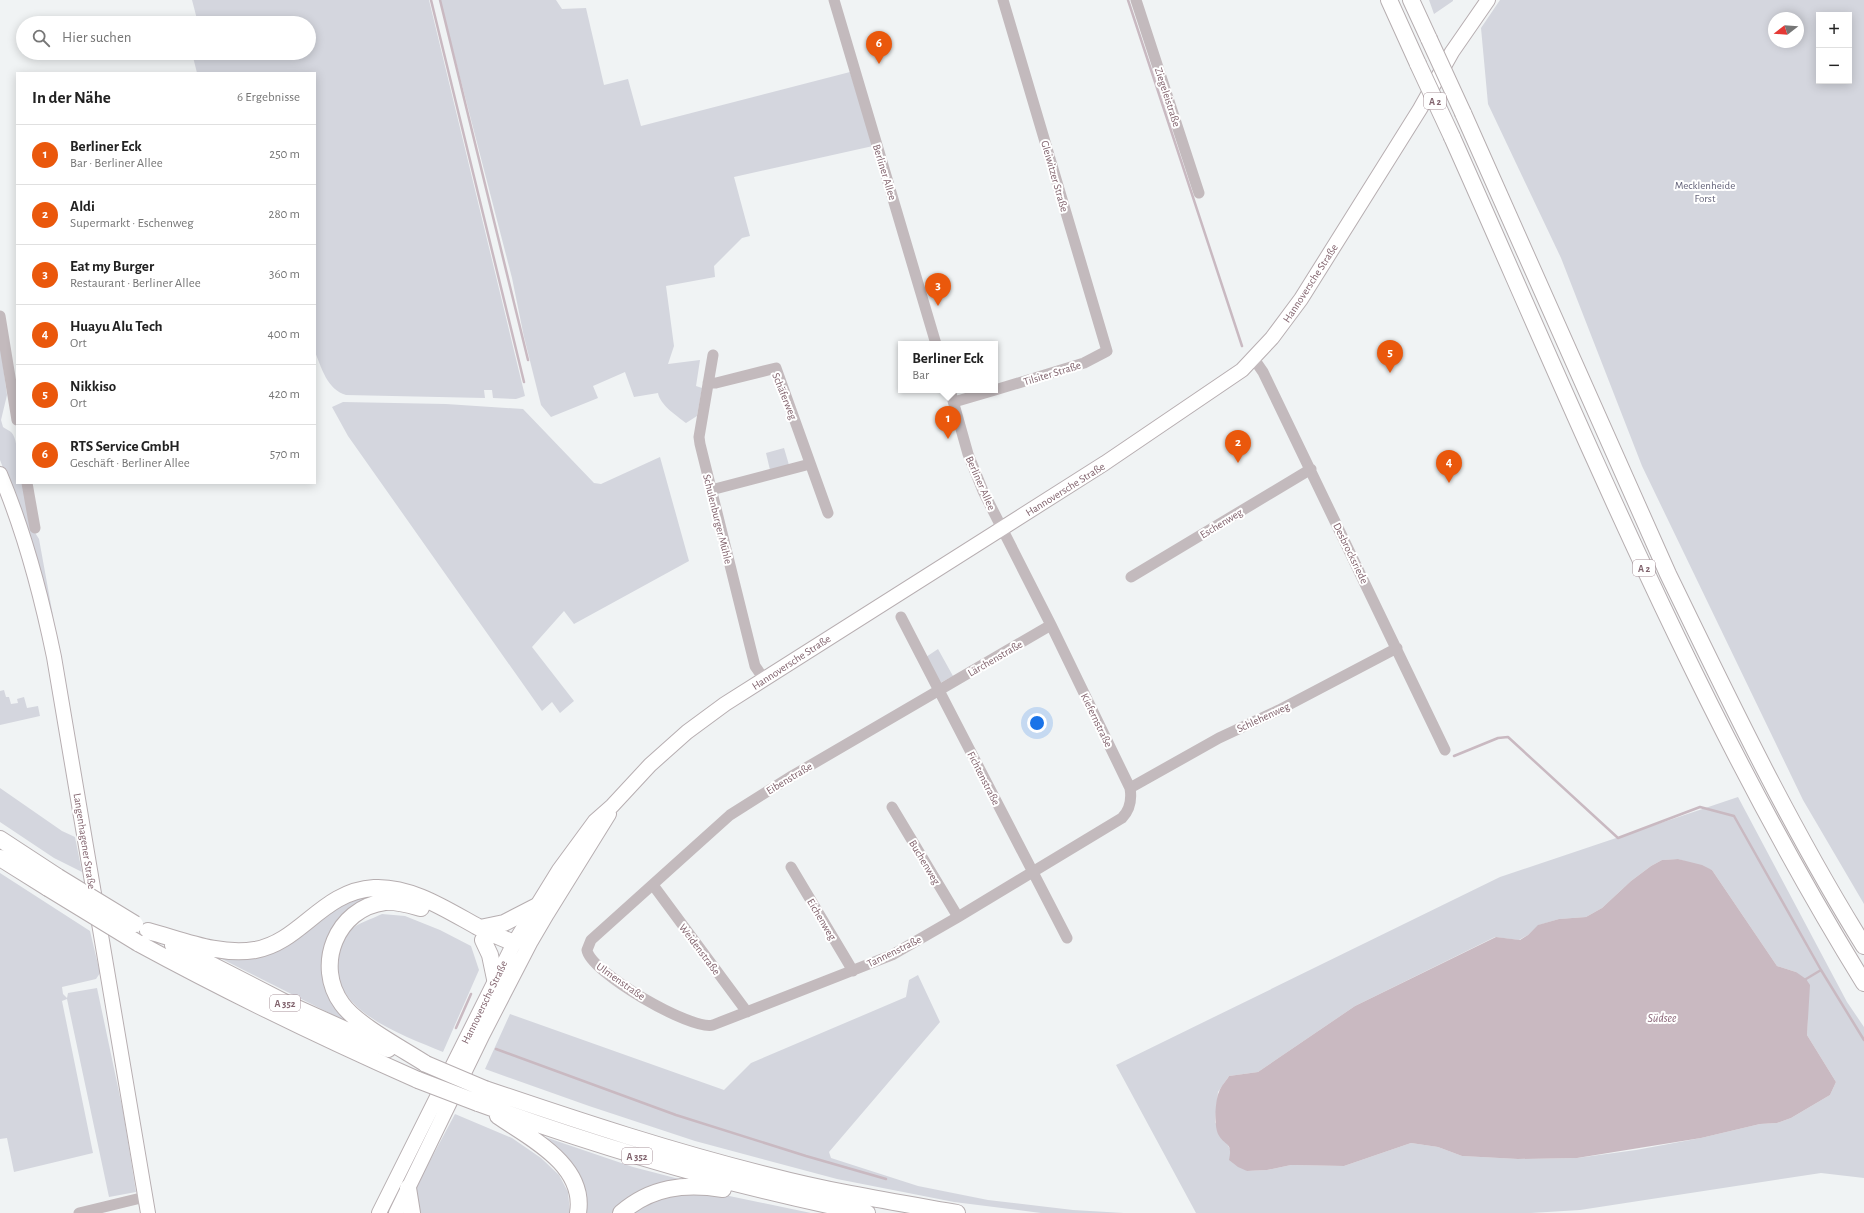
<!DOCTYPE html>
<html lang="de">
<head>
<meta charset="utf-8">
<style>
	:root { --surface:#fff; --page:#f2f2f2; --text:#222; --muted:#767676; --line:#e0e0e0; --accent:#ea580c }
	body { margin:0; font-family:"Alegreya Sans",sans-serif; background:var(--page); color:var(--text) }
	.controls { position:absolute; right:12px; top:12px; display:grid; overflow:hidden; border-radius:0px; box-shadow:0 2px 10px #0003 }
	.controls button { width:36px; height:36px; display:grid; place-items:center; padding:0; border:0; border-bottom:1px solid var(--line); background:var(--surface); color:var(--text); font:20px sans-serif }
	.compass { position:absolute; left:1768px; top:12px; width:36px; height:36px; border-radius:50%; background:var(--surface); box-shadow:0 2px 10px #0003; rotate:253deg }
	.you { position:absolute; left:1037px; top:723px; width:14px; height:14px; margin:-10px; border:3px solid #fff; border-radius:50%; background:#1a73e8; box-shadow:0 0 0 6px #1a73e833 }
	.badge { display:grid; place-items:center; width:26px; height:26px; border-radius:50%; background:var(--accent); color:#fff; font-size:13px; font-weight:700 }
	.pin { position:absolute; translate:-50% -33px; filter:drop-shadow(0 1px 2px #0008) }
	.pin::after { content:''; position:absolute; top:21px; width:14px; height:12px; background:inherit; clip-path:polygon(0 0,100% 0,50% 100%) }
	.popup { position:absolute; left:898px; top:341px; width:100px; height:52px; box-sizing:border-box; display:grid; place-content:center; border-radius:0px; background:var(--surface); filter:drop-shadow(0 1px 3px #0005); font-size:13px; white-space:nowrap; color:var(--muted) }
	.popup b { font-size:15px; color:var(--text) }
	.popup::after { content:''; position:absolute; left:50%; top:100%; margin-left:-8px; border:8px solid transparent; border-top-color:var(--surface) }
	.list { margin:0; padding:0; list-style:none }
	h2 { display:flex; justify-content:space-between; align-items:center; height:52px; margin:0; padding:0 16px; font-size:17px }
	h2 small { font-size:13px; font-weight:400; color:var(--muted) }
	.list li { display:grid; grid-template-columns:26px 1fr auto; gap:12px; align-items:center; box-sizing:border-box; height:60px; padding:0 16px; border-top:1px solid var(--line) }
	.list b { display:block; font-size:15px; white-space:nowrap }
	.list p { margin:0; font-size:13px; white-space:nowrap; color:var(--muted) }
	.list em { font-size:13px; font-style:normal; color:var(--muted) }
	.icon { flex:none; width:22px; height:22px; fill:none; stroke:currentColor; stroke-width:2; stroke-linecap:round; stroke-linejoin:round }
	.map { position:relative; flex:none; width:1864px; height:1213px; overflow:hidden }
	.search { position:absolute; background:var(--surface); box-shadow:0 2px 10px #0003; left:16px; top:16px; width:300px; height:44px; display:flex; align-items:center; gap:10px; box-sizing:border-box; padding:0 14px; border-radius:22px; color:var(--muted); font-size:15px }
	.panel { position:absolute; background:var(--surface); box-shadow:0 2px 10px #0003; left:16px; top:72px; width:300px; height:412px; border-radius:0px }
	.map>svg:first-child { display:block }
	.green { fill:#d4d6de; fill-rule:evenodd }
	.water { fill:#c9b9c1 }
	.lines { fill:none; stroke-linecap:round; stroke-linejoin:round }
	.stream { stroke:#c9b9c1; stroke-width:2.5 }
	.major-casing { stroke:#b7aeb1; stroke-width:16 }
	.highway-casing { stroke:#b6aeb0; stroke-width:18 }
	.minor { stroke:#c3babd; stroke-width:11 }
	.major { stroke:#fff; stroke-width:14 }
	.highway { stroke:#fff; stroke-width:16 }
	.highway-bridge-casing { stroke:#b6aeb0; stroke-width:18; stroke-linecap:butt }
	.highway-bridge { stroke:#fff; stroke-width:16 }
	.labels { text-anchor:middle; stroke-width:4; stroke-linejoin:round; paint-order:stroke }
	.shield { fill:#fff; stroke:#a79299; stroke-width:1 }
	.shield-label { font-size:10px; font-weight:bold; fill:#81636d }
	.street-label { font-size:11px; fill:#81636d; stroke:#fff }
	.park-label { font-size:11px; fill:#636279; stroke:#fff }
	.water-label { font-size:12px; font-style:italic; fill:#8c687a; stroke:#fff }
</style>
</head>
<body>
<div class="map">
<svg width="1864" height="1213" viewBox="0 0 1864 1213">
	<rect width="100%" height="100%" fill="#f0f3f4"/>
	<path class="green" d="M192,0h237l96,396 -9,3 -23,-1 -1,-8h-8l1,8 -139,-3c-19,-6 -24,-26 -31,-43v-279h-118l-5,-20h117v-30h-111z
		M440,0h116l6,9 24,-1 18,77 24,-6 13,47 209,-54 23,74 -139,31 16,59 -8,2 -28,28 1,11 -49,9 8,60 -6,18 32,-4 -4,26 6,2 -5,28 -11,7c-9,-7 -26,-18 -28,-30l-24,4 -9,-25 -32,14 5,12 -47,19 -10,-12 -17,-68 -12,-59z
		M1429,0h24v1l-19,13z
		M1500,0h364v904l-61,-104 -161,-334 -81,-208 -73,-154 -7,-76zM1819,15h30v66h-30zM1774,18h24v24h-24z
		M0,343l7,52 -6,25 2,7c2,2 6,3 8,5 9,9 6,39 6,51h6l11,48 5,8 14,77 -36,-112 -17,-44z
		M343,402l103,2 77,5 71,74 7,1 59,-27 29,104 -115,63 -10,-13 -32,36 42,54 -14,12 -8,-11 -10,9 -194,-275 -16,-29z
		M784,448l5,17 -19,5 -4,-17z
		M938,649l15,27 -13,7 -14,-26z
		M4,690l2,7h3l2,7 7,-1 -1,-4 7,-2 3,11 11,-2 2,10 -40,9v-34z
		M0,788l62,43 13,6 7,35 -28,-14 -54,-36z
		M1738,797l109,205 17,25v151l-43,-5 -241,37 -49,3h-335l-80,-148 384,-188zM1678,859l34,11 65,96 19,6 12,40 -1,23 29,47 -6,13 -39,23 -14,5 -17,1 -59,14 -65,12 -59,8 -59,1 -56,-3 -24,-9 -27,-4 -67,23 -53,-1 -24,5 -20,1 -16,-20 -16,-29 3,-30 11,-16 29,-4 97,-66 140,-69 24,3 9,-5 11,-10 20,-6 27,-2 16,-9 29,-27 20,-15 11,-6z
		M0,873l90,58 10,42 -4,6 -34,8 1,7 4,4 1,-5 29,-5 26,123 13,81 -27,5 -42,-198 -5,2 31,152 -79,19 -7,-34 -7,1z
		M362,892l65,15 -50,-7 -51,48 31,79 -145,-73 34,1z
		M382,914l23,2 35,14 31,16 8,24 -36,82c-38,-16 -114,-41 -105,-94 1,-9 4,-20 11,-27 8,-8 23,-12 33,-17z
		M918,975l22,47 -111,130 2,6 87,28 70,14 85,10 51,3h-83l-87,-11 -117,-23 -142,-38 -106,-35 -104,-37 25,-55 214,76 27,-27 155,-66 3,-17z
		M455,1114l57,24 29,20 18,17 9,17 2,21h-150l-5,-24z
		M539,1135l94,32 50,13 -68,33h-32z
		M710,1192l101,21h-180l38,-18z"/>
	<path class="water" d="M1678,859l24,6 10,5 65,96 19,6 10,7 4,6 -3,50 29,47 -6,13 -39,23 -14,5 -17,1 -59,14 -124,20 -59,1 -56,-3 -24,-9 -27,-4 -67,23 -53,-1 -24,5 -20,1 -9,-4 -9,-7c4,-19 -4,-13 -11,-26 -4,-9 -3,-33 1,-42 2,-6 7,-11 10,-16l29,-4 97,-66 141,-69 24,3 8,-5 10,-10 21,-6 27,-2 16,-9 29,-27 20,-15 11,-6z"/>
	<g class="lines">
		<path class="stream" d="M431,0l93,382
			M440,0l88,360
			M1128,0l114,346
			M1454,756l44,-18 10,-1 110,101 82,-31 34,9 87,154
			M1806,979l15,-9 43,70
			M456,1028l15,-34
			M496,1049l180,66 130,41 80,23"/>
		<defs>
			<path id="major" d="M0,474c25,59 41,120 54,183l94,556
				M379,1213l135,-270 45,-73 36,-49 17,-15 38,-41 37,-33 38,-28 380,-241 137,-93 30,-32 29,-39 119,-190 32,-57 36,-52
				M396,1213l87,-179 47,-91 17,-29 62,-100"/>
			<path id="highway" d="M1389,0l29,64
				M1411,0l18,39
				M1463,113l205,461c61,126 122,253 196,372
				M1452,137c128,287 247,579 412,846
				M0,839l58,38
				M0,858l48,30
				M421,908c-11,-3 -24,-7 -36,-6 -49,6 -71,64 -43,102 15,21 61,45 84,60
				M480,928l24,-5 31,-16
				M148,931c34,9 71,25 107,19 46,-8 67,-59 119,-62 37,-2 73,22 104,39 12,6 24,11 36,16
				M483,940l7,15 5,24
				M138,943c92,50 185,95 280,137
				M173,945l115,59 100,45
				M485,1089c94,32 188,63 285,87 61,16 124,26 187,37
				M478,1103c127,46 256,84 389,110
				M498,1116c32,22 88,49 80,97
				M408,1188l4,25
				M621,1213c30,-26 63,-30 102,-24"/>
		</defs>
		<use href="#major" class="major-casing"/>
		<use href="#highway" class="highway-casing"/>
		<path class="minor" d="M834,0l102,344
			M1136,0l63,193
			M0,316l17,104
			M713,355l-14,82 1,7 55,222 9,13
			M1254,359l9,13 182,378
			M708,383h8l60,-15 52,145
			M950,390l18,64 15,37 68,134 79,163c2,12 0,22 -8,30l-164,99 -66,38 -179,70c-22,6 -123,-53 -126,-75l4,-10 139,-125 62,-39 259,-151
			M995,390l89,-27 23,-12 -104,-351
			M954,402l41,-12
			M27,483l8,45
			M711,490l99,-26
			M1131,577l180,-108
			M901,617l166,321
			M1130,788l89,-50 60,-28 118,-62
			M892,807l66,110
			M791,867l62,104
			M653,885l94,127
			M79,1213l66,-16"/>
		<use href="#major" class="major"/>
		<use href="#highway" class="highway"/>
		<defs>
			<path id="highway-bridge" d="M1429,39l34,74
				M1418,64l34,73
				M58,877l77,47
				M48,888l90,55
				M426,1064l59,25
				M418,1080l60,23"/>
		</defs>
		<use href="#highway-bridge" class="highway-bridge-casing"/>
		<use href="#highway-bridge" class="highway-bridge"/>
	</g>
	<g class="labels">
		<g class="shield">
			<rect x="1424" y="93" width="22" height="16" rx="3"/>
			<rect x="1633" y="560" width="22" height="16" rx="3"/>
			<rect x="270" y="995" width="30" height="16" rx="3"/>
			<rect x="622" y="1148" width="30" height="16" rx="3"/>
		</g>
		<g class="shield-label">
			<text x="1435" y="105">A 2</text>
			<text x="1644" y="572">A 2</text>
			<text x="285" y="1007">A 352</text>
			<text x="637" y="1160">A 352</text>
		</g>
		<g class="street-label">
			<text transform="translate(1168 97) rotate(72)" y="4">Ziegeleistraße</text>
			<text transform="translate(885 172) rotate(73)" y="4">Berliner Allee</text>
			<text transform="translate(1055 176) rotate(74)" y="4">Gleiwitzer Straße</text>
			<text transform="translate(1310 283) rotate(-57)" y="4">Hannoversche Straße</text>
			<text transform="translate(1052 373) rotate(-17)" y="4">Tilsiter Straße</text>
			<text transform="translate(785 396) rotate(68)" y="4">Schäferweg</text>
			<text transform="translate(981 483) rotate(66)" y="4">Berliner Allee</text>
			<text transform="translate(1065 489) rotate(-32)" y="4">Hannoversche Straße</text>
			<text transform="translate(718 519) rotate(76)" y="4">Schulenburger Mühle</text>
			<text transform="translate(1221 523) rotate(-31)" y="4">Eschenweg</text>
			<text transform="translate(1351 553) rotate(64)" y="4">Desbrocksriede</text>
			<text transform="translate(995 658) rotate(-30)" y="4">Lärchenstraße</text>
			<text transform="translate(791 662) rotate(-33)" y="4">Hannoversche Straße</text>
			<text transform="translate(1263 717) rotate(-25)" y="4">Schlehenweg</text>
			<text transform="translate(1097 720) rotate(64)" y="4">Kiefernstraße</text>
			<text transform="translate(789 778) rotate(-31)" y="4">Eibenstraße</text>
			<text transform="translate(984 778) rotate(63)" y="4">Fichtenstraße</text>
			<text transform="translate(85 841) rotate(81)" y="4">Langenhagener Straße</text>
			<text transform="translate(925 862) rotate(59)" y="4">Buchenweg</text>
			<text transform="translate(822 919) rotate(59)" y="4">Eichenweg</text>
			<text transform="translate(700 949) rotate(53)" y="4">Weidenstraße</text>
			<text transform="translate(894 951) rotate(-26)" y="4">Tannenstraße</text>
			<text transform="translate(621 981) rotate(35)" y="4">Ulmenstraße</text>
			<text transform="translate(484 1002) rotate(-64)" y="4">Hannoversche Straße</text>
		</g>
		<g class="park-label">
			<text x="1705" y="189">Mecklenheide<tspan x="1705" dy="13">Forst</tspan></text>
		</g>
		<g class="water-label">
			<text x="1662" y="1022">Südsee</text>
		</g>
	</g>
</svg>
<div class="controls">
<button>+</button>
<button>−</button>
</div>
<svg class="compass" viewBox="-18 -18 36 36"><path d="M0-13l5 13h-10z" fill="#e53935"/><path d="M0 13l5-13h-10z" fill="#767676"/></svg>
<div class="you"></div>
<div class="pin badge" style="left:948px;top:439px">1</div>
<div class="popup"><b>Berliner Eck</b>Bar</div>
<div class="pin badge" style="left:1238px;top:463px">2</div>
<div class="pin badge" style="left:938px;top:306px">3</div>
<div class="pin badge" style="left:1449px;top:483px">4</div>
<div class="pin badge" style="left:1390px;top:373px">5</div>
<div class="pin badge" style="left:879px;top:64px">6</div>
<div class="search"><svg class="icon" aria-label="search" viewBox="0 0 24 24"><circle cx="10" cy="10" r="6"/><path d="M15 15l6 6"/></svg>Hier suchen</div>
<section class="panel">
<h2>In der Nähe<small>6 Ergebnisse</small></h2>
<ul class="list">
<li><span class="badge">1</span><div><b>Berliner Eck</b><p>Bar · Berliner Allee</p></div><em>250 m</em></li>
<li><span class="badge">2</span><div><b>Aldi</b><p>Supermarkt · Eschenweg</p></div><em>280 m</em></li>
<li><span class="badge">3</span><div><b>Eat my Burger</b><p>Restaurant · Berliner Allee</p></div><em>360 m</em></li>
<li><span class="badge">4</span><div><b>Huayu Alu Tech</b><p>Ort</p></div><em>400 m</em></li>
<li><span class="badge">5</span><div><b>Nikkiso</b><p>Ort</p></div><em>420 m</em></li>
<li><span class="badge">6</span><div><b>RTS Service GmbH</b><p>Geschäft · Berliner Allee</p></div><em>570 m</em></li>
</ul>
</section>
</div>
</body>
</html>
